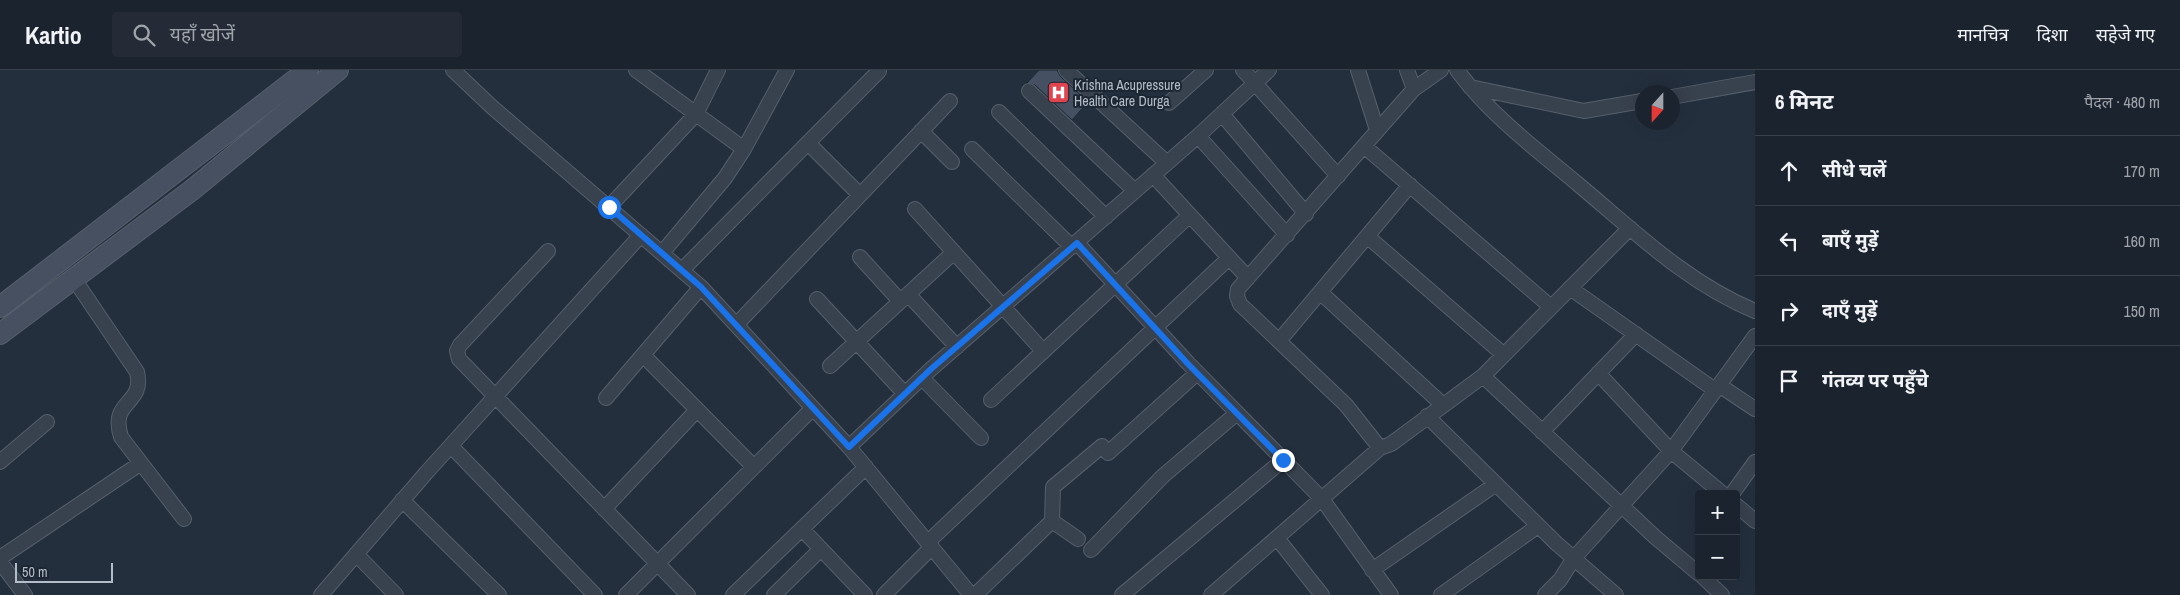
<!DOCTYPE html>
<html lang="hi">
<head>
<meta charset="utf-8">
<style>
	:root { --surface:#1b232e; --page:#242b36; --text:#f1f3f6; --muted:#a0a4aa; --line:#39404a }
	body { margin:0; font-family:"Archivo Narrow","Noto Sans Devanagari",sans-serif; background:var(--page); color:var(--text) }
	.controls { position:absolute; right:15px; bottom:15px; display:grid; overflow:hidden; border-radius:5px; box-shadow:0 5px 20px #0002 }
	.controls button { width:45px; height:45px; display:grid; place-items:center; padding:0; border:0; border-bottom:1px solid var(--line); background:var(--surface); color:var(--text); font:25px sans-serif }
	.compass { position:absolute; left:1635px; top:15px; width:45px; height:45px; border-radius:50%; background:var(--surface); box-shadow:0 5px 20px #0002; rotate:201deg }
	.scale { position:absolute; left:15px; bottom:12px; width:98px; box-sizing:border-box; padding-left:5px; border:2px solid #b4bcc9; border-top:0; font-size:14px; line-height:18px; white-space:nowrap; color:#b4bcc9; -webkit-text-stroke:4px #1d2633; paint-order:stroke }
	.stop { position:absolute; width:15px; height:15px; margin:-11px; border:4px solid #1a73e8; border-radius:50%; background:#fff }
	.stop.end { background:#1a73e8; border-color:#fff; box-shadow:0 1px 5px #0008 }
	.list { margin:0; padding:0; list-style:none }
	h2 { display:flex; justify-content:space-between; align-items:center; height:65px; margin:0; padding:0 20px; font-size:21px }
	h2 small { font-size:16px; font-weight:400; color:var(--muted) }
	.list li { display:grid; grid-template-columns:32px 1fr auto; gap:15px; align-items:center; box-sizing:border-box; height:70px; padding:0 20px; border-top:1px solid var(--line) }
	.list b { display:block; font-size:19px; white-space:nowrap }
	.list em { font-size:16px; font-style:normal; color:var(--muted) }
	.icon { flex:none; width:28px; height:28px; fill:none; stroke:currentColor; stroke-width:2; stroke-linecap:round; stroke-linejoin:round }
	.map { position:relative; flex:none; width:1755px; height:525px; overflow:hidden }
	header { display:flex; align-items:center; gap:30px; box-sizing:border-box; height:70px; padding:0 25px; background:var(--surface); border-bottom:1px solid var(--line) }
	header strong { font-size:24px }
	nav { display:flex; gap:28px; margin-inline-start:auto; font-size:18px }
	.search { width:350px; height:45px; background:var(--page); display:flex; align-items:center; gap:12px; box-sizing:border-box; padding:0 18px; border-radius:5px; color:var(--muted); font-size:19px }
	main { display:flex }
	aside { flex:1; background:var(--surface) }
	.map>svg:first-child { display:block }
	.building { fill:#455162; stroke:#1f2835 }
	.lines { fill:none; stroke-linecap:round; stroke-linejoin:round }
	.minor-casing { stroke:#565f6c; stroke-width:16 }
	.secondary-casing { stroke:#565f6c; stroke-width:22 }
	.minor { stroke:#38414e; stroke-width:14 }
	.secondary { stroke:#465061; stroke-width:20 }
	.route { stroke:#1a73e8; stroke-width:6 }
	.labels { text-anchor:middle; stroke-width:4; stroke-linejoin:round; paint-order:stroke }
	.poi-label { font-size:14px; fill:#b4bcc9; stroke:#1d2633; text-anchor:start }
</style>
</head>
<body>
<header>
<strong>Kartio</strong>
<div class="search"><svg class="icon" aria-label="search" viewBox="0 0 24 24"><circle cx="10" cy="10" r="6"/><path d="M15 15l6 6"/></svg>यहाँ खोजें</div>
<nav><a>मानचित्र</a><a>दिशा</a><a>सहेजे गए</a></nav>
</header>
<main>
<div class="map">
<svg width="1755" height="525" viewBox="0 0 1755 525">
	<rect width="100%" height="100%" fill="#242f3e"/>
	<path class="building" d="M1039,0h18l3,6 28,26 -16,18 -37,-35 -8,-2z"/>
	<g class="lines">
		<defs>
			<path id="minor" d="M453,0l39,37 209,180 148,160 122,148
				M636,0l108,79
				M1066,0l101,93
				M1243,0l95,106
				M1358,0l19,60
				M1407,0l7,19
				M1457,0c33,45 79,79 122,115 55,46 108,98 176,126
				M1470,17l114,24 58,-10
				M1029,21l106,100
				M1672,27l83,-15
				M1169,33l37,-33
				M999,42l107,105
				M1222,44l84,100
				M921,61l31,31
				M1198,66l89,99
				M808,73l52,52
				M1364,76l187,161
				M972,79l100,98
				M1153,105l95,103
				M609,137l87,-93 22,-44
				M915,139l128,142
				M1367,166l137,119
				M1077,173l111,120 134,136 69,96
				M548,181l-88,94 -3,6 2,8 229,236
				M662,183l63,-75 19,-29 43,-79
				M860,187l40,44
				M682,200l197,-199
				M74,209l63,93c8,34 -28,27 -16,65l63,82
				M1570,218l145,102
				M1320,222l123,113
				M908,224l49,53
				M817,229l88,95
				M736,255l214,-224
				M1279,271l131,-156
				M643,285l111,112
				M830,296l124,-114
				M1598,303l73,78 52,43
				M1483,306l172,161 44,37
				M922,308l59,60
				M1719,315l36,24
				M606,328l95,-111
				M991,330l199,-185
				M1427,346l129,127 60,52
				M1542,362l94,-98
				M451,376l144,149
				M849,377l82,-78 267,-233 71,-66
				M1380,378l-34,-43 -106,-101 -3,-8 1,-7 176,-200 27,-19
				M1108,383l89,-80
				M0,392l47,-40
				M1732,424l23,-32
				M402,430l97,95
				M1736,435l19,16
				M604,439l93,-99
				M802,459l63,66
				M1277,468l45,57
				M1078,469l-26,-18 1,-34 49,-41
				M928,472l301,-284
				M1091,480l72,-74 74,-63
				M356,484l40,41
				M0,488l141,-95
				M0,492l25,33
				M1372,500l124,-86
				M1702,506l20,19
				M321,525l105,-122 215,-238
				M626,525l187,-187
				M733,525l133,-128
				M774,525l47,-46
				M884,525l48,-48
				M975,525l77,-74
				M1122,525l161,-135
				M1211,525l169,-147 11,-4 92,-68 147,-148
				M1441,525l97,-69
				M1545,525l15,-15 14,-22 97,-107 84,-115"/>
			<path id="secondary" d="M0,237l308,-237
				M0,264l192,-144 146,-120"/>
		</defs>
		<use href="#minor" class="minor-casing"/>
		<use href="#secondary" class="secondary-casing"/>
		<use href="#minor" class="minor"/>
		<use href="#secondary" class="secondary"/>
	</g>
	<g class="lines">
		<path class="route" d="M609,137l92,80 148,160 82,-78 146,-126 111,121 95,96"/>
	</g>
	<defs>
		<symbol id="hospital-square" viewBox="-11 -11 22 22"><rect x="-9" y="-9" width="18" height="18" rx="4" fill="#e0444e" stroke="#1d2633"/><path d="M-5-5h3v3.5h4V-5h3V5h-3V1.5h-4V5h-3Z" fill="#fff"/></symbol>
	</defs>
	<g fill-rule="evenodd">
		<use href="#hospital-square" x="1046" y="10" width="25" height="25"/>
	</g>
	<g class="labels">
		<g class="poi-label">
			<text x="1074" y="20">Krishna Acupressure<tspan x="1074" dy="16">Health Care Durga</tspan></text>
		</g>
	</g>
</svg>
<div class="controls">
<button>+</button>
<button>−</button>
</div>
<svg class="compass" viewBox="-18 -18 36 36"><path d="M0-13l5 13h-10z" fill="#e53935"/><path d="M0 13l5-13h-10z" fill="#a0a4aa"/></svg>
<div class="scale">50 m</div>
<div class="stop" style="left:609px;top:137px"></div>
<div class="stop end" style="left:1283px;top:390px"></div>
</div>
<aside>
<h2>6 मिनट<small>पैदल · 480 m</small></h2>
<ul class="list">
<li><svg class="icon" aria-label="ahead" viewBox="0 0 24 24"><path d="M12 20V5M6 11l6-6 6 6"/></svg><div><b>सीधे चलें</b></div><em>170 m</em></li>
<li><svg class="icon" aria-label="left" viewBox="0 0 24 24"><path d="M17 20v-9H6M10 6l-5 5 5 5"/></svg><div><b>बाएँ मुड़ें</b></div><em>160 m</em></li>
<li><svg class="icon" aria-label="right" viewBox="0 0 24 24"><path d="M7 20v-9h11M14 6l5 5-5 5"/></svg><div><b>दाएँ मुड़ें</b></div><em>150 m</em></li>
<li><svg class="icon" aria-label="arrive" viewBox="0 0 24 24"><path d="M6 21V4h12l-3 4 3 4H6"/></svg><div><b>गंतव्य पर पहुँचे</b></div></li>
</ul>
</aside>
</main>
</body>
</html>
